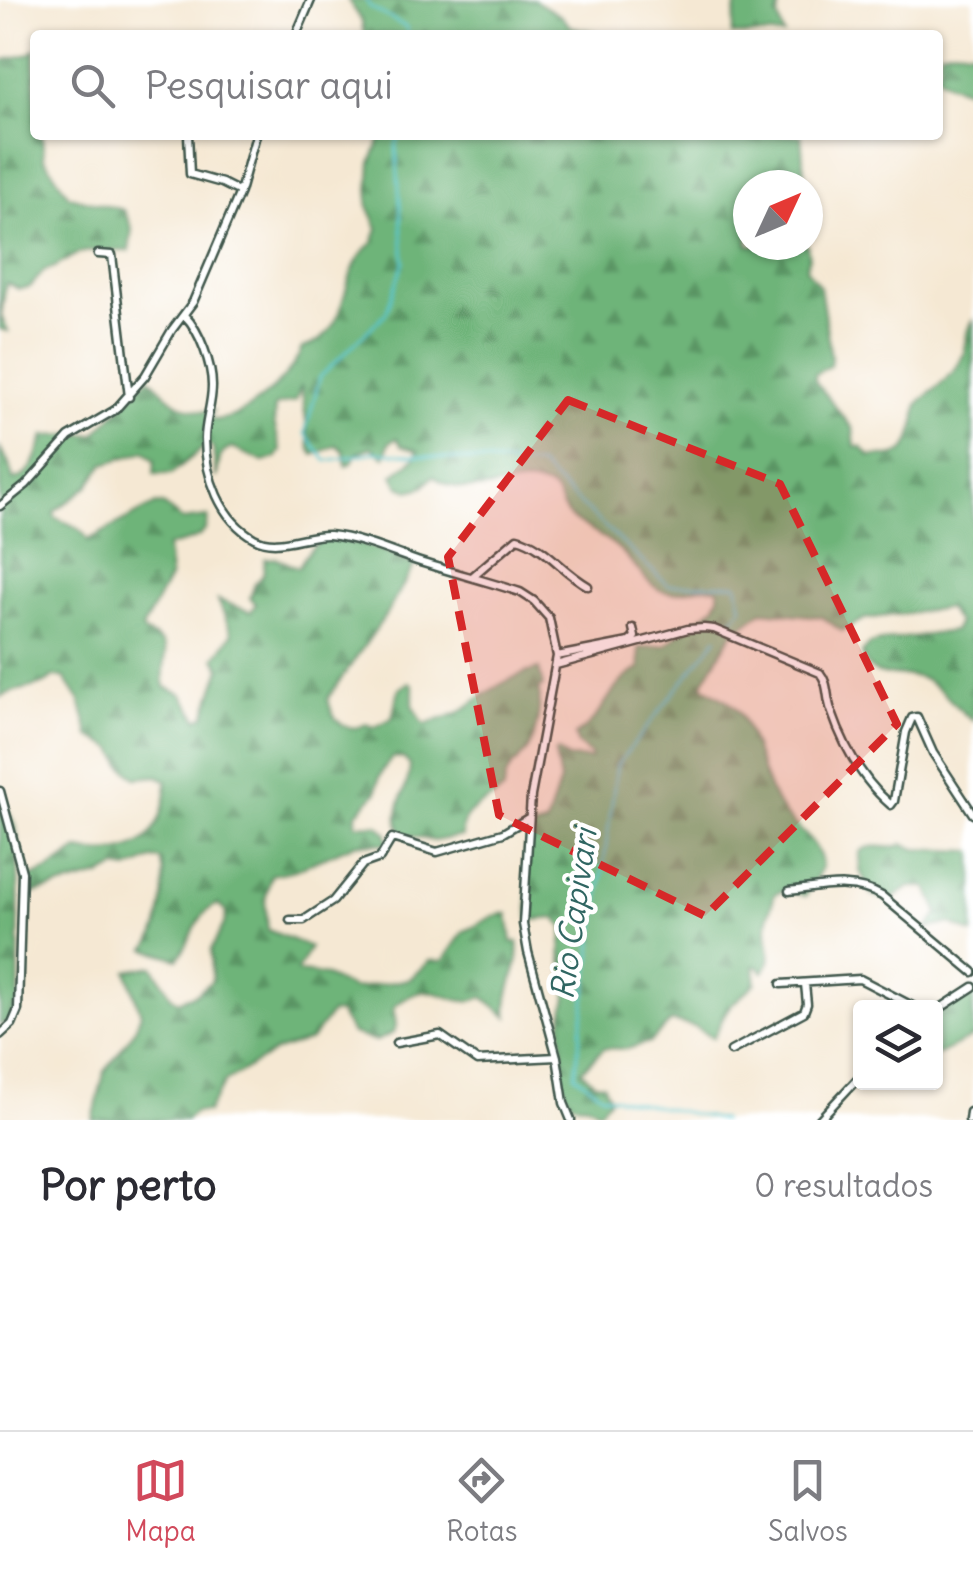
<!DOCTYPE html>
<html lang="pt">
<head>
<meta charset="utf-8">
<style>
	:root { --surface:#fff; --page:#f7f7f7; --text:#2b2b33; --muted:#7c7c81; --line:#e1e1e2; --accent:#d1495b }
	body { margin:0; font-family:Delius,sans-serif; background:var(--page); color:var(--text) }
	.controls { position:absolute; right:30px; bottom:30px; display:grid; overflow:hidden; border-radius:10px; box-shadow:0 2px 8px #0004 }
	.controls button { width:90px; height:90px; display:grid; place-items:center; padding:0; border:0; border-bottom:2px solid var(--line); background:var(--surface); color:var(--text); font:50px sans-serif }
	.compass { position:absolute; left:733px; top:170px; width:90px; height:90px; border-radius:50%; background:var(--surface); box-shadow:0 2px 8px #0004; rotate:46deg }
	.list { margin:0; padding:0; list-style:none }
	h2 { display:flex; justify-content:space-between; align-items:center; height:130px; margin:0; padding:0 40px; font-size:42px }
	h2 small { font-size:32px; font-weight:400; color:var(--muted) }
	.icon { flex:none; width:55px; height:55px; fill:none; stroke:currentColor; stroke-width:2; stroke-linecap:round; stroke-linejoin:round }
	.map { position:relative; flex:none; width:973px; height:1120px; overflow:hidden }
	.search { position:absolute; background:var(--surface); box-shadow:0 2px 8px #0004; left:30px; right:30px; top:30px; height:110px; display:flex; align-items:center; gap:25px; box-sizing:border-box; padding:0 35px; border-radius:10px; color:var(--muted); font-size:38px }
	.sheet { height:310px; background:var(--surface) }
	nav { display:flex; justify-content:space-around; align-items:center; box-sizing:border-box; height:140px; border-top:2px solid var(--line); background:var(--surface); font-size:28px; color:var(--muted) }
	nav a { display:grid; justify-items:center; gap:5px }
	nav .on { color:var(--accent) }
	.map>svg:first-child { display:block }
	.forest { fill:url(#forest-firs); stroke:#467856; stroke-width:2.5 }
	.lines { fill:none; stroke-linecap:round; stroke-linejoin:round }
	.stream { stroke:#58c6cd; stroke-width:2.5 }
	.minor-casing { stroke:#3f574c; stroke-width:11 }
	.minor { stroke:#fff; stroke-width:6 }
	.marked { fill:#d62828; fill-opacity:0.2; stroke:#d62828; stroke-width:8; stroke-dasharray:20 12; stroke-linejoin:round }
	.labels { text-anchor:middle; stroke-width:9; stroke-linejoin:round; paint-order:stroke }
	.water-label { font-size:32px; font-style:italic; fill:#306662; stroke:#fff }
</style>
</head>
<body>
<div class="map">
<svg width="973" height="1120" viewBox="0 0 973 1120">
	<defs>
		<pattern id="forest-firs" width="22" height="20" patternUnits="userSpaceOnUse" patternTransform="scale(2.5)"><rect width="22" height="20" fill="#6eb479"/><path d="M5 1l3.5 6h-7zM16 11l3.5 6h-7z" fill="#5a9464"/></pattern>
	</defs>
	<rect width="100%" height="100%" fill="#fff"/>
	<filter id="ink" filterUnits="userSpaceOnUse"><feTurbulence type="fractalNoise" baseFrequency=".01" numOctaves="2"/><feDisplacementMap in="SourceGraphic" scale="20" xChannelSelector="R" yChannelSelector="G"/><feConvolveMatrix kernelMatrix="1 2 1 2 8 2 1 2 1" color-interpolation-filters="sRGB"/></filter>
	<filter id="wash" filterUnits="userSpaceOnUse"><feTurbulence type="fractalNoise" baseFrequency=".0048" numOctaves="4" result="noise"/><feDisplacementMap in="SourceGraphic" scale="40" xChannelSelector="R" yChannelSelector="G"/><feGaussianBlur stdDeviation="2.25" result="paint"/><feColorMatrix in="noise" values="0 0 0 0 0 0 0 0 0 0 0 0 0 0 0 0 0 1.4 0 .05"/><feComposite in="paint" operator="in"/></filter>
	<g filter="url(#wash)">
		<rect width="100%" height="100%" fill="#f5e8d3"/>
		<path class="forest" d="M348,0h186l27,16 10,11 37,8h-244l-2,-13z
			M737,0h43l-2,17 6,18h-52z
			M954,48l19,2v42l-24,-8 -11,-8 3,-25z
			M35,50v85h7l2,23 25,38 55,14 8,18 -3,23c-16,0 -33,-2 -49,2 -14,4 -20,15 -35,17l-15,17 -11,2 -13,-6 -5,33 7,15 -8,-2v-268l29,-7z
			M382,135h419l4,50 -5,-3 -5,-14 -5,-1 -8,7 -3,11h-31v60h59l2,13 -3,10 14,19 11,70 -1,9 -15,8v7l38,48 2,18h6l9,9c8,-1 17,1 25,-1 21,-5 19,-35 23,-51 16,-15 38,-28 46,-51 4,-12 0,-22 9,-33v401c-18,-13 -29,-32 -50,-42 -23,-10 -53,8 -61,-26l6,-8 8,-3 77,-11 5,-8 -12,-15 -82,11 -22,12 -20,-14 -60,-6 -30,23 -30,50c11,11 28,14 37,28 18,31 20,67 44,100 13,18 38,29 39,55l-16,29 -21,-6 -10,4c-3,11 -9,23 -8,35 0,16 8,28 -3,43l-6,-6h-4l2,17 -28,25 -15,30 -18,-11 -24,-6 -21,21 -23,7 -23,-1 -23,23 14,12 8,1 7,14 -11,13 -12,-7 -14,-1 -7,-9 -6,-25 3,-13 -2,-30 6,-29 -6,-45 3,-25 -8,-9 -24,2 -3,-2 -4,-66 8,-24 13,-3 14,-44 -5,-28 3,-2 10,7 23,1v-4l-13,-10 -3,-10c32,-18 31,-51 65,-66l-1,-21 26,-3 49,-38 5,-11 -1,-7c-19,-8 -41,11 -60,0 -16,-10 -25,-27 -38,-39 -14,-14 -37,-21 -52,-35 -11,-11 -5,-27 -31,-31 -37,-4 -69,18 -104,-8l-9,11 -14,4 -12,-6 -5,-10 21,-16 4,-8 -17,-6 -4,-7 -8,5 -4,14 -14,-10 -15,7 -4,9 -6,3 -2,-15 -7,-6 -23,10 -4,-7 -9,-63 -5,16 -21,5 -1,17 7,28 -5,7 -12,4 -32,-14c-17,6 -11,16 -16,30l-3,-30 -6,-3 -36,29h-17l1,-14 -10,-9 -41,13 -16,22 -34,26 1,5c13,8 24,7 33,23l68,-36 7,1 19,15 26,-3c0,26 -24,23 -41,30l3,29 -28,53 3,4c35,13 13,28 20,54l17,7 16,25 7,-3 16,-48 -6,-10 17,-24 -14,-34 33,12 5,-8 -6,-6 5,-14 8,-9 2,-16 11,-1 22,10c6,-10 11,-20 21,-25 20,-10 78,10 95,23l-27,47 -59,85c3,21 17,37 38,26l9,3 17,-9 7,-29 10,-7 4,3v20l10,18 4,1c12,-5 29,-8 39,-16 22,-17 44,-32 73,-39l4,17 -3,2c0,18 -2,39 -9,55 -8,21 -26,18 -27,47 -17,15 -44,17 -42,46l-28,5 -32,-7c-13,-25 8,-43 8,-69l-7,-7 -10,-1c-10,10 -16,21 -16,35l-21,22v10l22,1 8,7 3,12 -32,-1 -62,27 -24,5 -6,25 3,30 42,17 -13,24 29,5 27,13 57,-10 19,-18h14l21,-30c17,-5 27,-19 44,-17l4,28h6c4,27 -15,50 -10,75l-25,-20c-35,17 -46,-27 -89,10l2,19 -3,7 -17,8 -24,-7 -13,-21h-8l-20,27 -35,11 -51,31 -18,30h-12l-10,8h-92l11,-47 29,-40 8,-19 -14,-43 26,-5 18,30 7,5 18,-7 16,-13 -1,-31 14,-28 1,-10 -8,-8c-23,10 -26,36 -40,55l-32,-10c16,-16 22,-68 15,-89l-9,-1 -24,11 -11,-2 -17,8 -69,18 -6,-14 24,-10 29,-20c57,10 86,-10 89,-69l-9,-5 -22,2 -14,-13 -8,-16 -24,-12 -10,-36 -16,-24h-11c-14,14 -36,9 -53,20v-249l10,18 3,14c20,-3 25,-27 31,-44l51,-2 54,-57c20,21 33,36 64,34l-3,5 3,4c33,0 78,-42 89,-72 53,-14 32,-76 71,-105l5,-15 -10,-22 3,-43z
			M0,795l16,32 2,13 1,160 -7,20 -12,5z
			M903,844l13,5 57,2v83l-23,-11 -23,6 12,-16 -12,-26h-17l-19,13 -19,-5 -12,-24v-19c15,-12 31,1 43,-8z
			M973,988v49l-37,18v-43z"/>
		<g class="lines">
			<path class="stream" d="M366,0l4,7 36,20 2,8
				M400,135l-4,11 8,115 -18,52 -66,64 -15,56 21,28 50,-9 163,14 129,119 69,-1 5,24 -13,16
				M717,638l-100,127 -42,310 27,20 120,25"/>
		</g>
	</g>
	<g filter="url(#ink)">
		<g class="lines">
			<defs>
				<path id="minor" d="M296,35l15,-35
					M188,135l2,39 32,9 18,9
					M98,254l14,1 17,142
					M185,316c15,15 27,49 27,70 0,18 -7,36 -7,53 0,37 15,80 49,99 24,13 50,-4 75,-3 30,3 60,16 88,26 34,11 69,20 103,31l14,9 15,17 8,38 -26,140 -8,128 5,28 29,105 7,46 7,17
					M0,506l26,-21 43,-48 46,-27 30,-34 27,-46 21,-28 47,-110 16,-57
					M473,576l44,-38c28,7 44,33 71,48
					M557,656l72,-14 6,-5 -2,-9
					M556,665l132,-36 16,-1 10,1 106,44c9,11 6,23 11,37 12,35 32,71 60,95l3,-4 12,-69 6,-14 5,-1 16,36 40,61
					M0,791l22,81 -4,138 -6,14 -12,11
					M789,891c33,-4 64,-12 93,5l91,76
					M290,920h14l29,-19 30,-37 17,-6 12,-20 45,14 66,-19 25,-15
					M781,984l79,-5 56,29
					M936,1011l37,-24
					M396,1043l44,-8 37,26 80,-4
					M731,1051l73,-39 3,-8 -2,-20
					M819,1120l41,-44
					M969,1120l1,-8"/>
			</defs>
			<use href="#minor" class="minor-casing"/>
			<use href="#minor" class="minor"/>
		</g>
	</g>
	<path class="marked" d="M568,400l212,84 117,240 -192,192 -206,-101 -51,-258z"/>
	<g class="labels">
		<g class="water-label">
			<text transform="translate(574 914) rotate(-82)" y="11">Rio Capivari</text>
		</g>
	</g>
</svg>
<div class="controls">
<button><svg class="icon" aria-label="layers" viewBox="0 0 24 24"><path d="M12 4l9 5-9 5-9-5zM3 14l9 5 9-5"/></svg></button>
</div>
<svg class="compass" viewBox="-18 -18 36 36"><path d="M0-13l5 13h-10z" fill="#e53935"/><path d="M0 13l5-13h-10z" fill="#7c7c81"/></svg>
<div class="search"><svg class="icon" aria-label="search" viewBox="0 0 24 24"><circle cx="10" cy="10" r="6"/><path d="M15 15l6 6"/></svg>Pesquisar aqui</div>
</div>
<section class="sheet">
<h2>Por perto<small>0 resultados</small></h2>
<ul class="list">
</ul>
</section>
<nav>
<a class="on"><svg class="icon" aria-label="map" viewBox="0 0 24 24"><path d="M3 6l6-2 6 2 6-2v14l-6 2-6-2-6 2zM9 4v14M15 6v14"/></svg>Mapa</a>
<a><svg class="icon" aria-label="directions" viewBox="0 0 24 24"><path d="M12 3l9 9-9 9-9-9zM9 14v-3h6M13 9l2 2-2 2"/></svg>Rotas</a>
<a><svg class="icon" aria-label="saved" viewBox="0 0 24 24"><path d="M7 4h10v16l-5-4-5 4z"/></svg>Salvos</a>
</nav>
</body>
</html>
